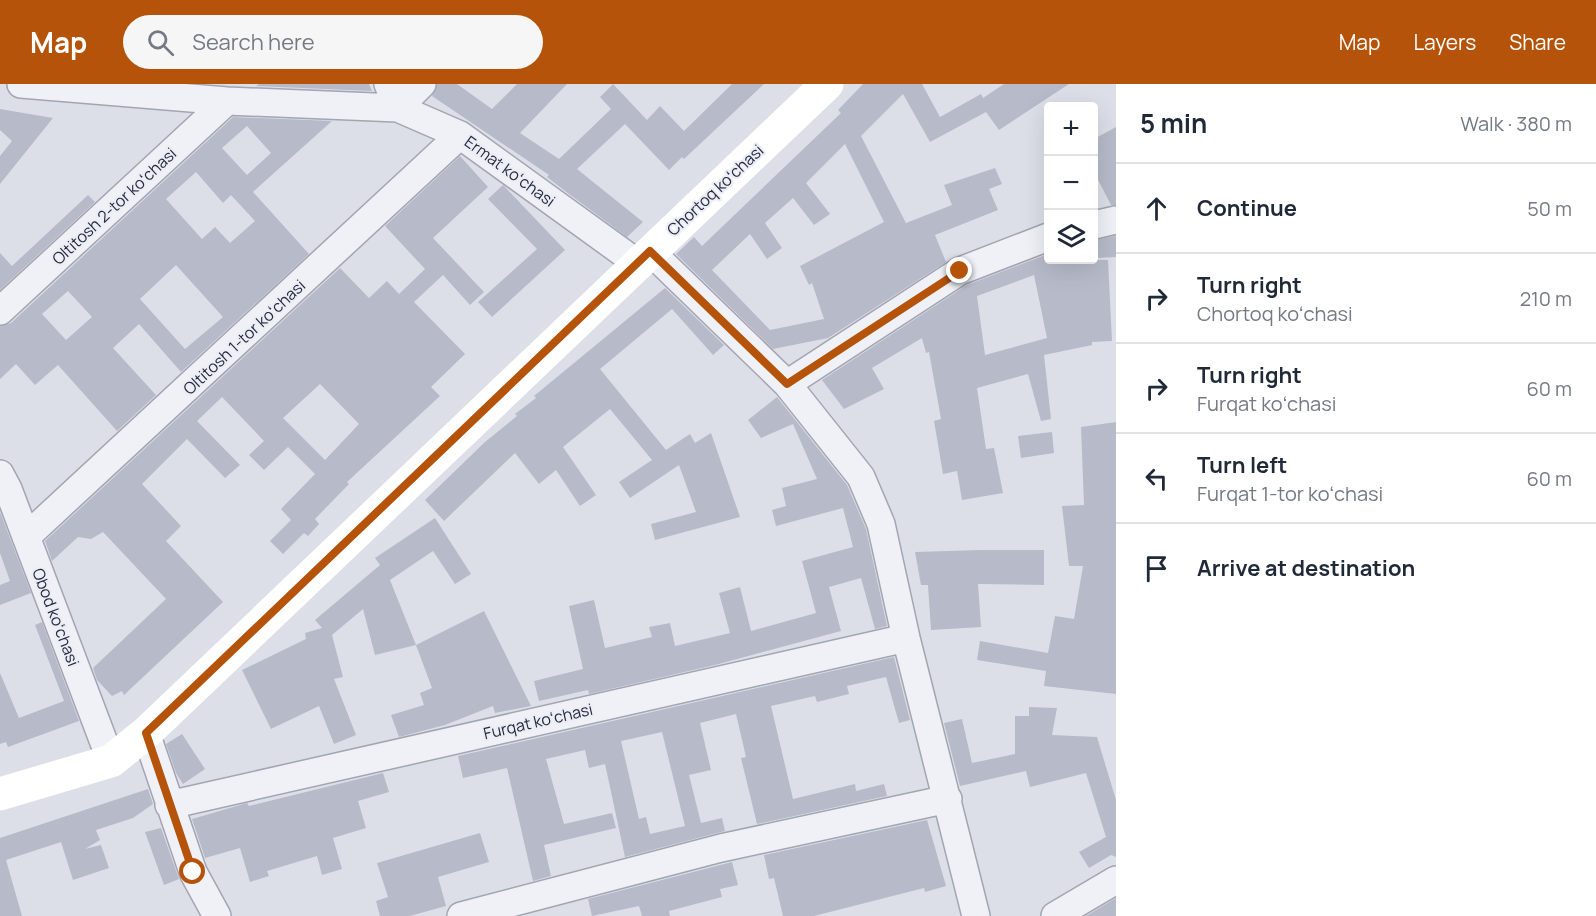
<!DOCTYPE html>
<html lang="en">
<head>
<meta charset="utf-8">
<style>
	:root { --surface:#fff; --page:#f6f6f7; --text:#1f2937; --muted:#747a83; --line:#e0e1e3; --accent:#b45309 }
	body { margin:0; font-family:Manrope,sans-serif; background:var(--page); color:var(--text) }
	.controls { position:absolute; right:18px; top:18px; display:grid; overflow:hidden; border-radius:6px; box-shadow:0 6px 24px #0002 }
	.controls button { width:54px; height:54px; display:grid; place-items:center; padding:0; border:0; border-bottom:2px solid var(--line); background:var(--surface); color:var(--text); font:30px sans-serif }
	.stop { position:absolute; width:18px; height:18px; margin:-14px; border:4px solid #b45309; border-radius:50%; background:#fff }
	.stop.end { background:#b45309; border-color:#fff; box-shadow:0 2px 6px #0008 }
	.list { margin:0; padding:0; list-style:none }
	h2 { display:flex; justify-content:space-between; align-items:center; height:78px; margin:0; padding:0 24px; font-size:26px }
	h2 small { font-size:20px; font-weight:400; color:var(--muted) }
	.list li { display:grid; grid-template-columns:39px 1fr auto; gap:18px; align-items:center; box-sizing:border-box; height:90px; padding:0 24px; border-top:2px solid var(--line) }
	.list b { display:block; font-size:22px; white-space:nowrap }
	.list p { margin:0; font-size:20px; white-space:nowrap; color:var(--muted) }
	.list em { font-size:20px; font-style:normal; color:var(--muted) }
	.icon { flex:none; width:33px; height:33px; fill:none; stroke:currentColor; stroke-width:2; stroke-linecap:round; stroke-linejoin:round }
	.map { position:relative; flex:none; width:1116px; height:832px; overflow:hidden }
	header { display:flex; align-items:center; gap:36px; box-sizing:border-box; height:84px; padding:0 30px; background:var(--accent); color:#fff }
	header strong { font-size:28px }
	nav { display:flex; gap:33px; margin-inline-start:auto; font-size:21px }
	.search { width:420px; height:54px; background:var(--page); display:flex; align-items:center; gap:15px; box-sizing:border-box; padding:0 21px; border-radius:33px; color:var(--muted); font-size:22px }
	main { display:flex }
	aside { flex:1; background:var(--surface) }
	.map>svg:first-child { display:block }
	.building { fill:#b7bac8; fill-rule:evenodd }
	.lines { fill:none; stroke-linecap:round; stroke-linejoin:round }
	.minor-casing { stroke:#a2a5b2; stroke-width:30 }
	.minor { stroke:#eff1f6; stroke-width:27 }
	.secondary { stroke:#fff; stroke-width:33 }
	.route { stroke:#b45309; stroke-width:8 }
	.labels { text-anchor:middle; stroke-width:4.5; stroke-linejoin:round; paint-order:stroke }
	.street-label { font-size:16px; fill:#252b3f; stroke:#eceef5 }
</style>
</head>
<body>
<header>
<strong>Map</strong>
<div class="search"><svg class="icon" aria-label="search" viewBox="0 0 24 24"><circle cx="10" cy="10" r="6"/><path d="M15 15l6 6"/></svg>Search here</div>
<nav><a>Map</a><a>Layers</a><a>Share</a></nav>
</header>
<main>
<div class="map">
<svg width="1116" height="832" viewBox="0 0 1116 832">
	<rect width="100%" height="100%" fill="#dddfe8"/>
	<path class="building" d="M259,0h110l3,7 -116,-5z
		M437,0h20l35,25 25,-25h50l-47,49 39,26 52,-50 -11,-12 13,-13 34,36 13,-14 24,25 48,-47h32l-80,75 -2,-2 -13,13 -44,-46 -48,45 66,53 -16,15 -58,-43 -22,-17 2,-2 -117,-79z
		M863,0h59l18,33 41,-23 2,4 21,-14h65l-70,46 -13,-18 -56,30 -27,-48 -42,42 45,87 46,-18 -8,-20 51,-17 7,16 -13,5 9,21 -63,25 11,27 -118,76 -55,11 -97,-95 18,-17 8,9 139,-133 -3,-3zM845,60l39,78 -84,44 9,19 3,-2 12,36 -54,11 -58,-60 38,-36 17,25 15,-11 -17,-25 28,-25 21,27 16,-11 -24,-31z
		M0,25l53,9 -53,66v-28l12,-15 -12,-11z
		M233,33l99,4 -79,71 56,62 -128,118 -42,-48 -26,24 43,47 -39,36 -59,-66 -23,20 -19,-21 -16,15v-53l11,-3zM247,42l24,27 -24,22 -25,-27zM196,88l27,31 8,-8 24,26 -25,22 -15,-16 -13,12 -36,-40zM176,181l47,52 -38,32 -45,-50zM68,207l24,26 -26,23 -24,-26z
		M1116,43v78h-5l-17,-33v-33z
		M460,72l28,31 -55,51 51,54 -14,13 -27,-30 -29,27 51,52 -34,33 9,9 -93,86 2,2 -34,35 4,5 -11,12 -4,-3 -21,21 -13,-13 21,-21 -10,-11 34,-35 -27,-27 -24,23 -15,-15 15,-14 -42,-44 -25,24 43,44 -15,13 -38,-39 -45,45 39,42 -15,15 57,61 -99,93 -2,-4 -10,5 -15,-16 -4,-12 73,-69 -63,-67 -12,7 -13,-2 -26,24 -7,-20 295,-273 29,30 18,-17 12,13 26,-25 -40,-43zM320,300l39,40 -34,36 -42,-42z
		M503,101l62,65 -73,67 -14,-15 59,-53 -49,-50z
		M88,111l7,7 -95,88v-37l12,13z
		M1116,152v21l-22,1v-18z
		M1048,170v6h60l4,81 -20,1v3l-48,10 7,64 -10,2 -13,-47 -51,14 9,61 8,-1 9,45 -41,7 -5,-29 -14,3 -9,-53 7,-2 -12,-67 -3,1 -4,-15 -50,30 12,21 -40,20 -22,-29 145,-95zM1034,191l13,63 -62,17 -8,-59z
		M665,204l59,57 -11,10 -41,-46 -72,60 66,81 24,-16 5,9 16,-10 29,84 -85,23 -4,-16 45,-12 -17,-47 -49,33 -11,-16 33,-22 -42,-51 -47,38 33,48 -16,11 -24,-36 -17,14 -24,-31 -71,68 -19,-21 60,-58 32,-26 -2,-2 21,-16 -2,-2z
		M777,313l70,88 19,44 21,97 -12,3 -14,-51 -32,9 12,44 -126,34 -126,29 -1,-4 -49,11 -5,-20 49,-12 -14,-63 25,-6 11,48 47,-11 -3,-10 21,-4 5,23 55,-13 -11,-40 21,-6 11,44 65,-18 -14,-52 51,-14 -10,-39 -67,18 -4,-16 14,-4 -4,-18 35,-9 -24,-55 -32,14 -13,-18z
		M1116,338v272l-72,-8 2,-15 -69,-11 3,-19 68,12 7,-37 19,3 9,-53h-14l-7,-60 22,-1 -3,-78z
		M1052,348l2,21 -33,5 -3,-22z
		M0,428l31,81 -31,12v-20l10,-4 -10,-28z
		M435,434l36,56 -16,10 -22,-33 -43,29 26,65 -41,10 -12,-46 -31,26 11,42 -9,2 22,56 -22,9 -15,-38 -48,23 -29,-59 64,-31 -1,-6 17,-5 -7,-8 65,-55 -5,-7z
		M981,466h63v35l-66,-1 3,43 -50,3 -3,-45h-7l-6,-33z
		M484,527l47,95 -36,7 -2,-7 -48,19 -46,12 -8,-22 33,-10 -4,-12 12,-5 -16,-43z
		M42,538l37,99 -71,26 -2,-5 -6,2v-71l19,45 45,-17 -29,-76z
		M894,573l16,63 -11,3 -13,-46 -39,9 2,8 -32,8 -2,-6 -44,10 22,93 62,-15 1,7 28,-7 3,12 -130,28 -16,-66 5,-1 -10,-43 -36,9 11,47 -22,5 12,48 21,-5 3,13 -100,26 -20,-93 -16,4 -4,-18 -39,9 18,65 48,-11 4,15 -72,17 7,31 -18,5 -26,-113 -44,10 -5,-22zM662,648l23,94 -35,8 -4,-17 -7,2 -18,-78z
		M1029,623l28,1 -5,27 45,2 19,63v57l-5,-2 -22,13 -10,-16 27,-15 -20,-64 -56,14 -4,-16 -66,15 -16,-63 18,-4 10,44 43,-9v-38h14z
		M182,650l23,35 -22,15 -7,-11 -10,-29z
		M383,689l6,19 -31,9 8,27 -33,10 9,31 -20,6 -5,-19 -50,15 2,5 -19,6 -10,-34 -35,10 -13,-39 55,-16 2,3z
		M148,705l5,15 -20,14 -37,12 4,10 -15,9 16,-4 8,23 -36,12 -12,-38 -55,18 16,56h-22v-78z
		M927,736l19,66 -21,6 -1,-4 -110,28h-31l-9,-38 -5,1 -5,-24z
		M161,744l18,51 -15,6 -19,-53z
		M480,749l9,29 -51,15 8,29 -36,10h-30l-4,-15 12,-4 -11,-34z
		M732,778l6,23 -18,4 2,8 -53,14 1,5h-28l-3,-10 -47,10 -4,-17z
		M1116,814v18h-30z"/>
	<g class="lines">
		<defs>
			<path id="minor" d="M21,0l206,17 171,7 24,-24
				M388,0l10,24 62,27 177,128
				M1094,141l22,-5
				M650,167l137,133 74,93 20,47 25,114 70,278
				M0,227l227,-210
				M787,300l173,-113 88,-34
				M0,390l8,15 103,272
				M26,453l434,-402
				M146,649l47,139 24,44
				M169,721l737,-167
				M461,832l260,-68 227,-49
				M1055,832l61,-36"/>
		</defs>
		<use href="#minor" class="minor-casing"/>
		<use href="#minor" class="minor"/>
		<path class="secondary" d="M0,710l111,-33 35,-28 681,-649"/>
	</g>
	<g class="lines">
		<path class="route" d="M193,788l-47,-139 504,-482 137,133 173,-113"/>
	</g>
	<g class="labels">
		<g class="street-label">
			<text transform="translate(510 87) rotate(36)" y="6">Ermat koʻchasi</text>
			<text transform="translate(715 106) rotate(-43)" y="6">Chortoq koʻchasi</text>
			<text transform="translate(114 122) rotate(-43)" y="6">Oltitosh 2-tor koʻchasi</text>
			<text transform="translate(244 253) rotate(-43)" y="6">Oltitosh 1-tor koʻchasi</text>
			<text transform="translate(56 533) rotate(69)" y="6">Obod koʻchasi</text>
			<text transform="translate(538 637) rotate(-13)" y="6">Furqat koʻchasi</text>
		</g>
	</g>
</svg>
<div class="controls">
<button>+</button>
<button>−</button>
<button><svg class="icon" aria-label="layers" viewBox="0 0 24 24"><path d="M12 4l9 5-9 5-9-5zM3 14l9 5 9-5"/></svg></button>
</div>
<div class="stop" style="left:193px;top:788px"></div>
<div class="stop end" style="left:960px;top:187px"></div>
</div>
<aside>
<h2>5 min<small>Walk · 380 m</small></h2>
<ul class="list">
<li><svg class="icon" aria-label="ahead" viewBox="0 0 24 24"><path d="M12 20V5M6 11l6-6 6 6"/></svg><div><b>Continue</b></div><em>50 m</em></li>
<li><svg class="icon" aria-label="right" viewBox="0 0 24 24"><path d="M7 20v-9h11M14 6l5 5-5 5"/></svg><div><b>Turn right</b><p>Chortoq koʻchasi</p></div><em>210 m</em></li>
<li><svg class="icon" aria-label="right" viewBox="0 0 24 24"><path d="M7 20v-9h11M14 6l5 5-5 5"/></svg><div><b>Turn right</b><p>Furqat koʻchasi</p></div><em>60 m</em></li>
<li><svg class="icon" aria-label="left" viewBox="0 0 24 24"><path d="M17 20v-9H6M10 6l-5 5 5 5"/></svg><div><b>Turn left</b><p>Furqat 1-tor koʻchasi</p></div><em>60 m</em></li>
<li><svg class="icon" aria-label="arrive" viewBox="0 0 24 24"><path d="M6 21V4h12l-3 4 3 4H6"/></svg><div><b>Arrive at destination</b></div></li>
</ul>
</aside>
</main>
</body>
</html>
